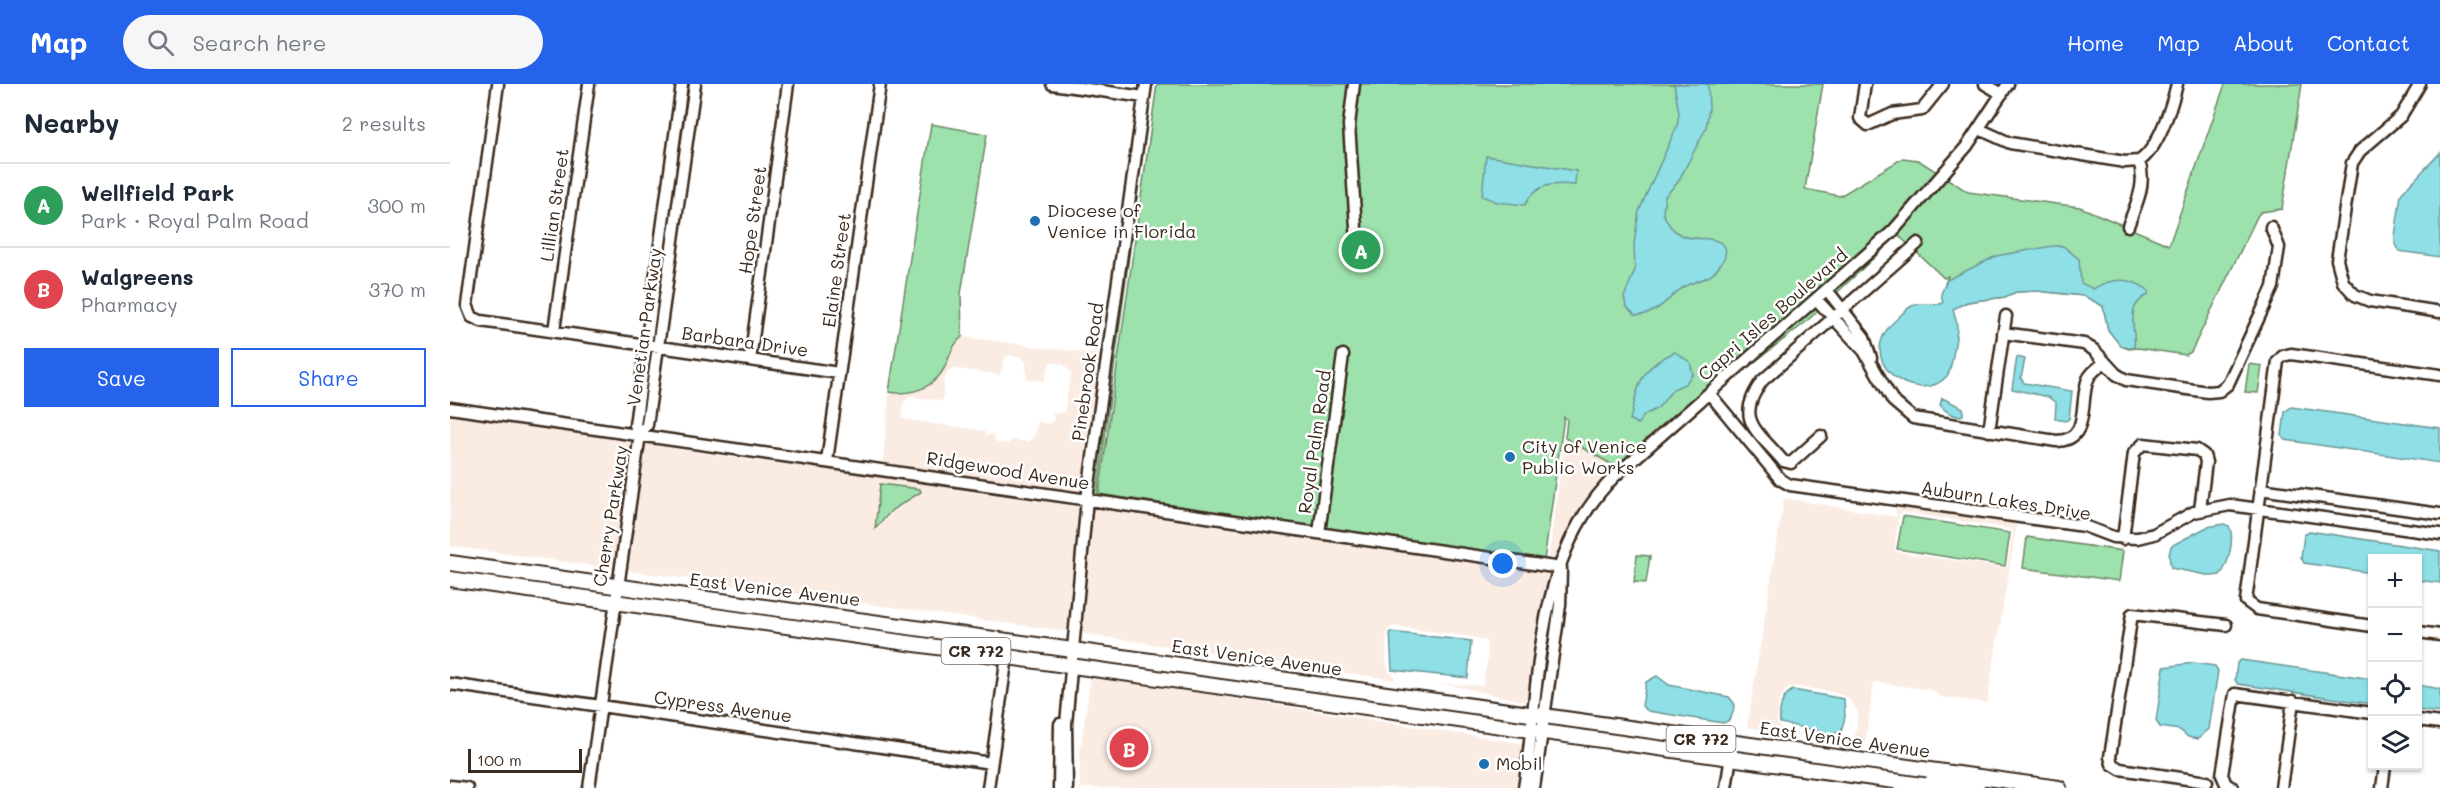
<!DOCTYPE html>
<html lang="en">
<head>
<meta charset="utf-8">
<style>
	:root { --surface:#fff; --page:#f6f6f7; --text:#1f2937; --muted:#747a83; --line:#e0e1e3; --accent:#2563eb }
	body { margin:0; font-family:Mali,sans-serif; background:var(--page); color:var(--text) }
	.controls { position:absolute; right:18px; bottom:18px; display:grid; overflow:hidden; border-radius:0px; box-shadow:0 2px 4px #0004 }
	.controls button { width:54px; height:54px; display:grid; place-items:center; padding:0; border:0; border-bottom:2px solid var(--line); background:var(--surface); color:var(--text); font:30px sans-serif }
	.scale { position:absolute; left:18px; bottom:15px; width:114px; box-sizing:border-box; padding-left:6px; border:3px solid #3b2a1e; border-top:0; font-size:16px; line-height:21px; white-space:nowrap; color:#3b2a1e; -webkit-text-stroke:4px #fff; paint-order:stroke }
	.you { position:absolute; left:1053px; top:480px; width:21px; height:21px; margin:-15px; border:4px solid #fff; border-radius:50%; background:#1a73e8; box-shadow:0 0 0 9px #1a73e833 }
	.badge { display:grid; place-items:center; width:39px; height:39px; border-radius:50%; background:var(--accent); color:#fff; font-size:20px; font-weight:700 }
	.pin { position:absolute; translate:-50% -50%; border:3px solid #fff; box-shadow:0 2px 6px #0006 }
	.list { margin:0; padding:0; list-style:none }
	h2 { display:flex; justify-content:space-between; align-items:center; height:78px; margin:0; padding:0 24px; font-size:26px }
	h2 small { font-size:20px; font-weight:400; color:var(--muted) }
	.list li { display:grid; grid-template-columns:39px 1fr auto; gap:18px; align-items:center; box-sizing:border-box; height:84px; padding:0 24px; border-top:2px solid var(--line) }
	.list b { display:block; font-size:22px; white-space:nowrap }
	.list p { margin:0; font-size:20px; white-space:nowrap; color:var(--muted) }
	.list em { font-size:20px; font-style:normal; color:var(--muted) }
	.actions { display:flex; gap:12px; padding:18px 24px }
	.actions a { flex:1; padding:14px 0; border:2px solid var(--accent); border-radius:0px; text-align:center; font-size:21px; color:var(--accent) }
	.actions .main { background:var(--accent); color:#fff }
	.icon { flex:none; width:33px; height:33px; fill:none; stroke:currentColor; stroke-width:2; stroke-linecap:round; stroke-linejoin:round }
	.map { position:relative; flex:none; width:1990px; height:704px; overflow:hidden }
	header { display:flex; align-items:center; gap:36px; box-sizing:border-box; height:84px; padding:0 30px; background:var(--accent); color:#fff }
	header strong { font-size:28px }
	nav { display:flex; gap:33px; margin-inline-start:auto; font-size:21px }
	.search { width:420px; height:54px; background:var(--page); display:flex; align-items:center; gap:15px; box-sizing:border-box; padding:0 21px; border-radius:33px; color:var(--muted); font-size:22px }
	main { display:flex }
	aside { flex:1; background:var(--surface) }
	.map>svg:first-child { display:block }
	.built { fill:#fbece3; fill-rule:evenodd }
	.green { fill:#9de1ac; stroke:#6c8665; stroke-width:1.5 }
	.water { fill:#8edfe6; stroke:#6d9796; stroke-width:1.5 }
	.lines { fill:none; stroke-linecap:round; stroke-linejoin:round }
	.minor-casing { stroke:#3b2a1e; stroke-width:15 }
	.major-casing { stroke:#3b2a1e; stroke-width:18 }
	.minor { stroke:#fff; stroke-width:10 }
	.major { stroke:#fff; stroke-width:14 }
	.poi-dot { fill:#1f6fb2; stroke:#fff; stroke-width:2 }
	.labels { text-anchor:middle; stroke-width:5; stroke-linejoin:round; paint-order:stroke }
	.shield { fill:#fff; stroke:#766a62; stroke-width:1.5 }
	.shield-label { font-size:16px; font-weight:bold; fill:#3b2a1e }
	.street-label { font-size:18px; fill:#3b2a1e; stroke:#fff }
	.poi-label { font-size:18px; fill:#3b2a1e; stroke:#fff; text-anchor:start }
</style>
</head>
<body>
<header>
<strong>Map</strong>
<div class="search"><svg class="icon" aria-label="search" viewBox="0 0 24 24"><circle cx="10" cy="10" r="6"/><path d="M15 15l6 6"/></svg>Search here</div>
<nav><a>Home</a><a>Map</a><a>About</a><a>Contact</a></nav>
</header>
<main>
<aside>
<h2>Nearby<small>2 results</small></h2>
<ul class="list">
<li><span class="badge" style="background:#2e9e5b">A</span><div><b>Wellfield Park</b><p>Park · Royal Palm Road</p></div><em>300 m</em></li>
<li><span class="badge" style="background:#e0444e">B</span><div><b>Walgreens</b><p>Pharmacy</p></div><em>370 m</em></li>
</ul>
<div class="actions"><a class="main">Save</a><a>Share</a></div>
</aside>
<div class="map">
<svg width="1990" height="704" viewBox="0 0 1990 704">
	<rect width="100%" height="100%" fill="#fff"/>
	<filter id="ink" filterUnits="userSpaceOnUse"><feTurbulence type="fractalNoise" baseFrequency=".0167" numOctaves="2"/><feDisplacementMap in="SourceGraphic" scale="12" xChannelSelector="R" yChannelSelector="G"/><feConvolveMatrix kernelMatrix="1 2 1 2 8 2 1 2 1" color-interpolation-filters="sRGB"/></filter>
	<g filter="url(#ink)">
		<path class="built" d="M512,253l141,18 -33,277 -620,-86v-135l290,48 142,13 7,-80 12,2 38,-17 14,-33zM559,271l11,2 6,5 1,17 17,2 6,-19 13,2 8,9 -7,39 -12,2 2,5 -6,5 -11,-3 -2,13 -6,8 -18,-2 -3,4 -11,-1 -4,-9 -7,2 -2,-5 -82,-12 1,-15 7,-8 33,5 1,-22 7,-11 49,7 5,-18zM430,400l24,18 -28,26z
			M1115,354l53,30 -35,38 -19,38 -34,159 -89,-20 41,3 6,-27 -2,-18 -15,-4 -79,-11 -5,4 -1,31 3,11 4,2 2,6 -317,-47 13,-135 457,63z
			M1334,414l113,19 -2,-10 122,17 -30,179 -46,-6 -10,-7 -57,-8 -9,62 -11,-1 4,-31 -11,-15 -15,-5 -38,-6 -9,5 -6,9 -2,24 10,7 -1,2 -39,-6zM1452,428l110,17 1,4 -6,35 -110,-16 -3,-3 5,-34z
			M641,592l441,69 -8,43h-444v-36z"/>
		<path class="green" d="M702,0l-55,412 -6,2z
			M707,0h666l-18,105 35,7 63,-38 15,2 50,32 112,15 89,38 56,-161h77l-20,125 -21,3 -3,3 -67,137 -5,3 -48,-7 -9,1 -8,-3 -13,-16 -5,-24 -19,-10 -47,-5 -21,1 -11,5 -38,5 -14,7c-15,-10 -11,-18 -5,-33l-4,2 -46,-43 -92,87 -81,63 171,-151 -278,234 -53,-30 2,-19 -3,-2 -20,144 -445,-67z
			M481,40l56,10 -26,160 1,43c-14,11 -12,28 -24,40 -12,14 -32,18 -49,15z
			M1799,280l13,2 -4,27 -13,-1z
			M430,400l40,5 1,3 -29,18 -17,19z
			M1453,432l107,17 -5,33 -108,-17z
			M1577,453l96,14 -4,30 -96,-13z
			M1187,471l13,1 -4,27 -12,-1z"/>
		<path class="water" d="M1224,0h34l1,25 -3,19 -28,54 -13,14 -2,17c16,41 47,15 62,34 2,7 -1,12 -5,18 -10,17 -23,13 -38,23 -14,10 -27,29 -47,27l-9,-9 -2,-9 11,-27 -1,-26 5,-33 38,-85 2,-13z
			M1990,69v104l-41,-6 -4,-7v-8l6,-42z
			M1036,72l90,15 -1,14c-21,-2 -40,-2 -50,20l-28,-3 -15,-6z
			M1603,162h10l16,13 2,24 12,6c18,-11 36,-13 55,1v5c-25,12 -11,34 -14,53l-13,-2 -13,-16 -5,-24 -19,-10 -47,-5 -21,1 -11,5 -38,5 -14,7c1,6 4,12 4,18 0,7 -6,45 -10,49 -29,33 -100,-16 -49,-58 4,-4 9,-10 14,-12 10,-5 22,1 31,-3l-2,-9 6,-14 49,-24z
			M1225,268l15,10 3,12 -8,10 -12,5 -15,19 -14,7 -6,9 -8,-4c9,-35 8,-52 45,-68z
			M1567,273l8,2 -4,19 3,5 48,8 -3,28 -4,2 -10,-2 1,-16 -8,-6 -36,-8z
			M1492,314l21,10v7c-9,3 -17,-3 -23,-10z
			M1841,323l149,21v35l-155,-23 -3,-4 3,-24z
			M1774,440l5,2c6,11 0,39 -9,49l-8,1 -41,-8 -2,-13 2,-9 36,-19z
			M1859,447l131,20v32l-22,-3v-21h-46v14l-68,-10 -3,-6 3,-22z
			M940,548l81,9 -3,37 -76,-8z
			M1791,576l131,19v25l-134,-20 -3,-4 2,-17z
			M1744,579l21,3 3,5 -9,58 -11,10 -10,-2 -8,-7 -20,-3 -4,-6 8,-54z
			M1207,592l12,9 60,12 5,6c0,8 -2,18 -11,20l-75,-12 -6,-5 4,-24z
			M1968,601l22,4v24l-22,-3z
			M1343,606l51,9 1,18 -4,15 -8,2 -53,-11c-1,-13 1,-27 13,-33z"/>
		<g class="lines">
			<defs>
				<path id="minor" d="M48,0l-31,221 5,12 9,4 358,52
					M602,0l92,13
					M904,0l-5,41 8,117
					M1415,0l-5,34 8,7 24,-11 30,-4 21,-26
					M1535,0l17,10
					M1970,0l-19,32 -41,35 -8,12 -15,97 6,22 12,13 15,6 70,11
					M1529,45l31,14 115,19 14,-1c19,-11 33,-56 38,-77
					M1678,142c8,-22 19,-41 11,-65
					M1377,206l37,47 7,21
					M1366,215l48,52 29,50 20,17 143,23c35,0 23,-40 32,-62 3,-7 11,-12 17,-17
					M104,247l35,-247
					M1553,249l81,11 10,6 22,24 10,6 82,12 11,-1 9,-7 45,-97 6,-40 -8,-20
					M300,276l38,-276
					M1259,309l72,87 9,5 294,41 29,11 25,1 16,-4 40,-22 36,-7 210,29
					M0,324l1111,160
					M1539,347l17,-115
					M190,350l-5,-9 47,-341
					M1371,352l-30,27 -8,-2c-26,-31 -49,-41 -21,-80l156,-138
					M377,377l53,-377
					M1810,405l180,25
					M869,449l24,-178
					M1673,455l11,-86 9,-9 54,6 7,5 2,7 -6,48
					M1922,542l-115,-17 -11,-8 32,-240 5,-5 8,-2 149,21
					M1968,548l22,3
					M0,600l541,79
					M1968,636l22,3
					M1757,698l-87,-13 -8,-5 -2,-7 22,-143 94,11
					M0,702l17,2
					M139,704l51,-354 7,-9 48,-341
					M538,704l19,-132
					M609,704l1,-64
					M617,704l-1,-64 21,-225 59,-415
					M1074,704c17,-107 9,-232 92,-313l277,-244 74,-85 41,-62
					M1084,704l26,-183 1,-34
					M1276,704l7,-44
					M1783,704l-7,-4 -4,-9 13,-81 137,19
					M1831,704l12,-87
					M1932,704l3,-22"/>
				<path id="major" d="M0,479l1609,225
					M0,495l1494,209
					M1483,696l36,4 10,-3"/>
			</defs>
			<use href="#minor" class="minor-casing"/>
			<use href="#major" class="major-casing"/>
			<use href="#minor" class="minor"/>
			<use href="#major" class="major"/>
		</g>
	</g>
	<g class="poi-dot">
		<circle cx="585" cy="137" r="6"/>
		<circle cx="1060" cy="373" r="6"/>
		<circle cx="1034" cy="680" r="6"/>
	</g>
	<g class="labels">
		<g class="shield">
			<rect x="491.5" y="554" width="69" height="26" rx="4.5"/>
			<rect x="1216.5" y="642" width="69" height="26" rx="4.5"/>
		</g>
		<g class="shield-label">
			<text x="526" y="573">CR 772</text>
			<text x="1251" y="661">CR 772</text>
		</g>
		<g class="street-label">
			<text transform="translate(105 121) rotate(-82)" y="6">Lillian Street</text>
			<text transform="translate(303 136) rotate(-82)" y="6">Hope Street</text>
			<text transform="translate(387 186) rotate(-82)" y="6">Elaine Street</text>
			<text transform="translate(1323 231) rotate(-41)" y="6">Capri Isles Boulevard</text>
			<text transform="translate(195 243) rotate(-82)" y="6">Venetian Parkway</text>
			<text transform="translate(295 258) rotate(8)" y="6">Barbara Drive</text>
			<text transform="translate(638 288) rotate(-82)" y="6">Pinebrook Road</text>
			<text transform="translate(865 358) rotate(-82)" y="6">Royal Palm Road</text>
			<text transform="translate(558 387) rotate(9)" y="6">Ridgewood Avenue</text>
			<text transform="translate(1556 417) rotate(9)" y="6">Auburn Lakes Drive</text>
			<text transform="translate(161 432) rotate(-81)" y="6">Cherry Parkway</text>
			<text transform="translate(325 506) rotate(7)" y="6">East Venice Avenue</text>
			<text transform="translate(807 574) rotate(8)" y="6">East Venice Avenue</text>
			<text transform="translate(273 623) rotate(8)" y="6">Cypress Avenue</text>
			<text transform="translate(1395 656) rotate(8)" y="6">East Venice Avenue</text>
		</g>
		<g class="poi-label">
			<text x="597" y="133">Diocese of<tspan x="597" dy="21">Venice in Florida</tspan></text>
			<text x="1072" y="369">City of Venice<tspan x="1072" dy="21">Public Works</tspan></text>
			<text x="1046" y="686">Mobil</text>
		</g>
	</g>
</svg>
<div class="controls">
<button>+</button>
<button>−</button>
<button><svg class="icon" aria-label="locate" viewBox="0 0 24 24"><circle cx="12" cy="12" r="6"/><path d="M12 2v4M12 18v4M2 12h4M18 12h4"/></svg></button>
<button><svg class="icon" aria-label="layers" viewBox="0 0 24 24"><path d="M12 4l9 5-9 5-9-5zM3 14l9 5 9-5"/></svg></button>
</div>
<div class="scale">100 m</div>
<div class="you"></div>
<div class="pin badge" style="left:911px;top:166px;background:#2e9e5b">A</div>
<div class="pin badge" style="left:679px;top:664px;background:#e0444e">B</div>
</div>
</main>
</body>
</html>
